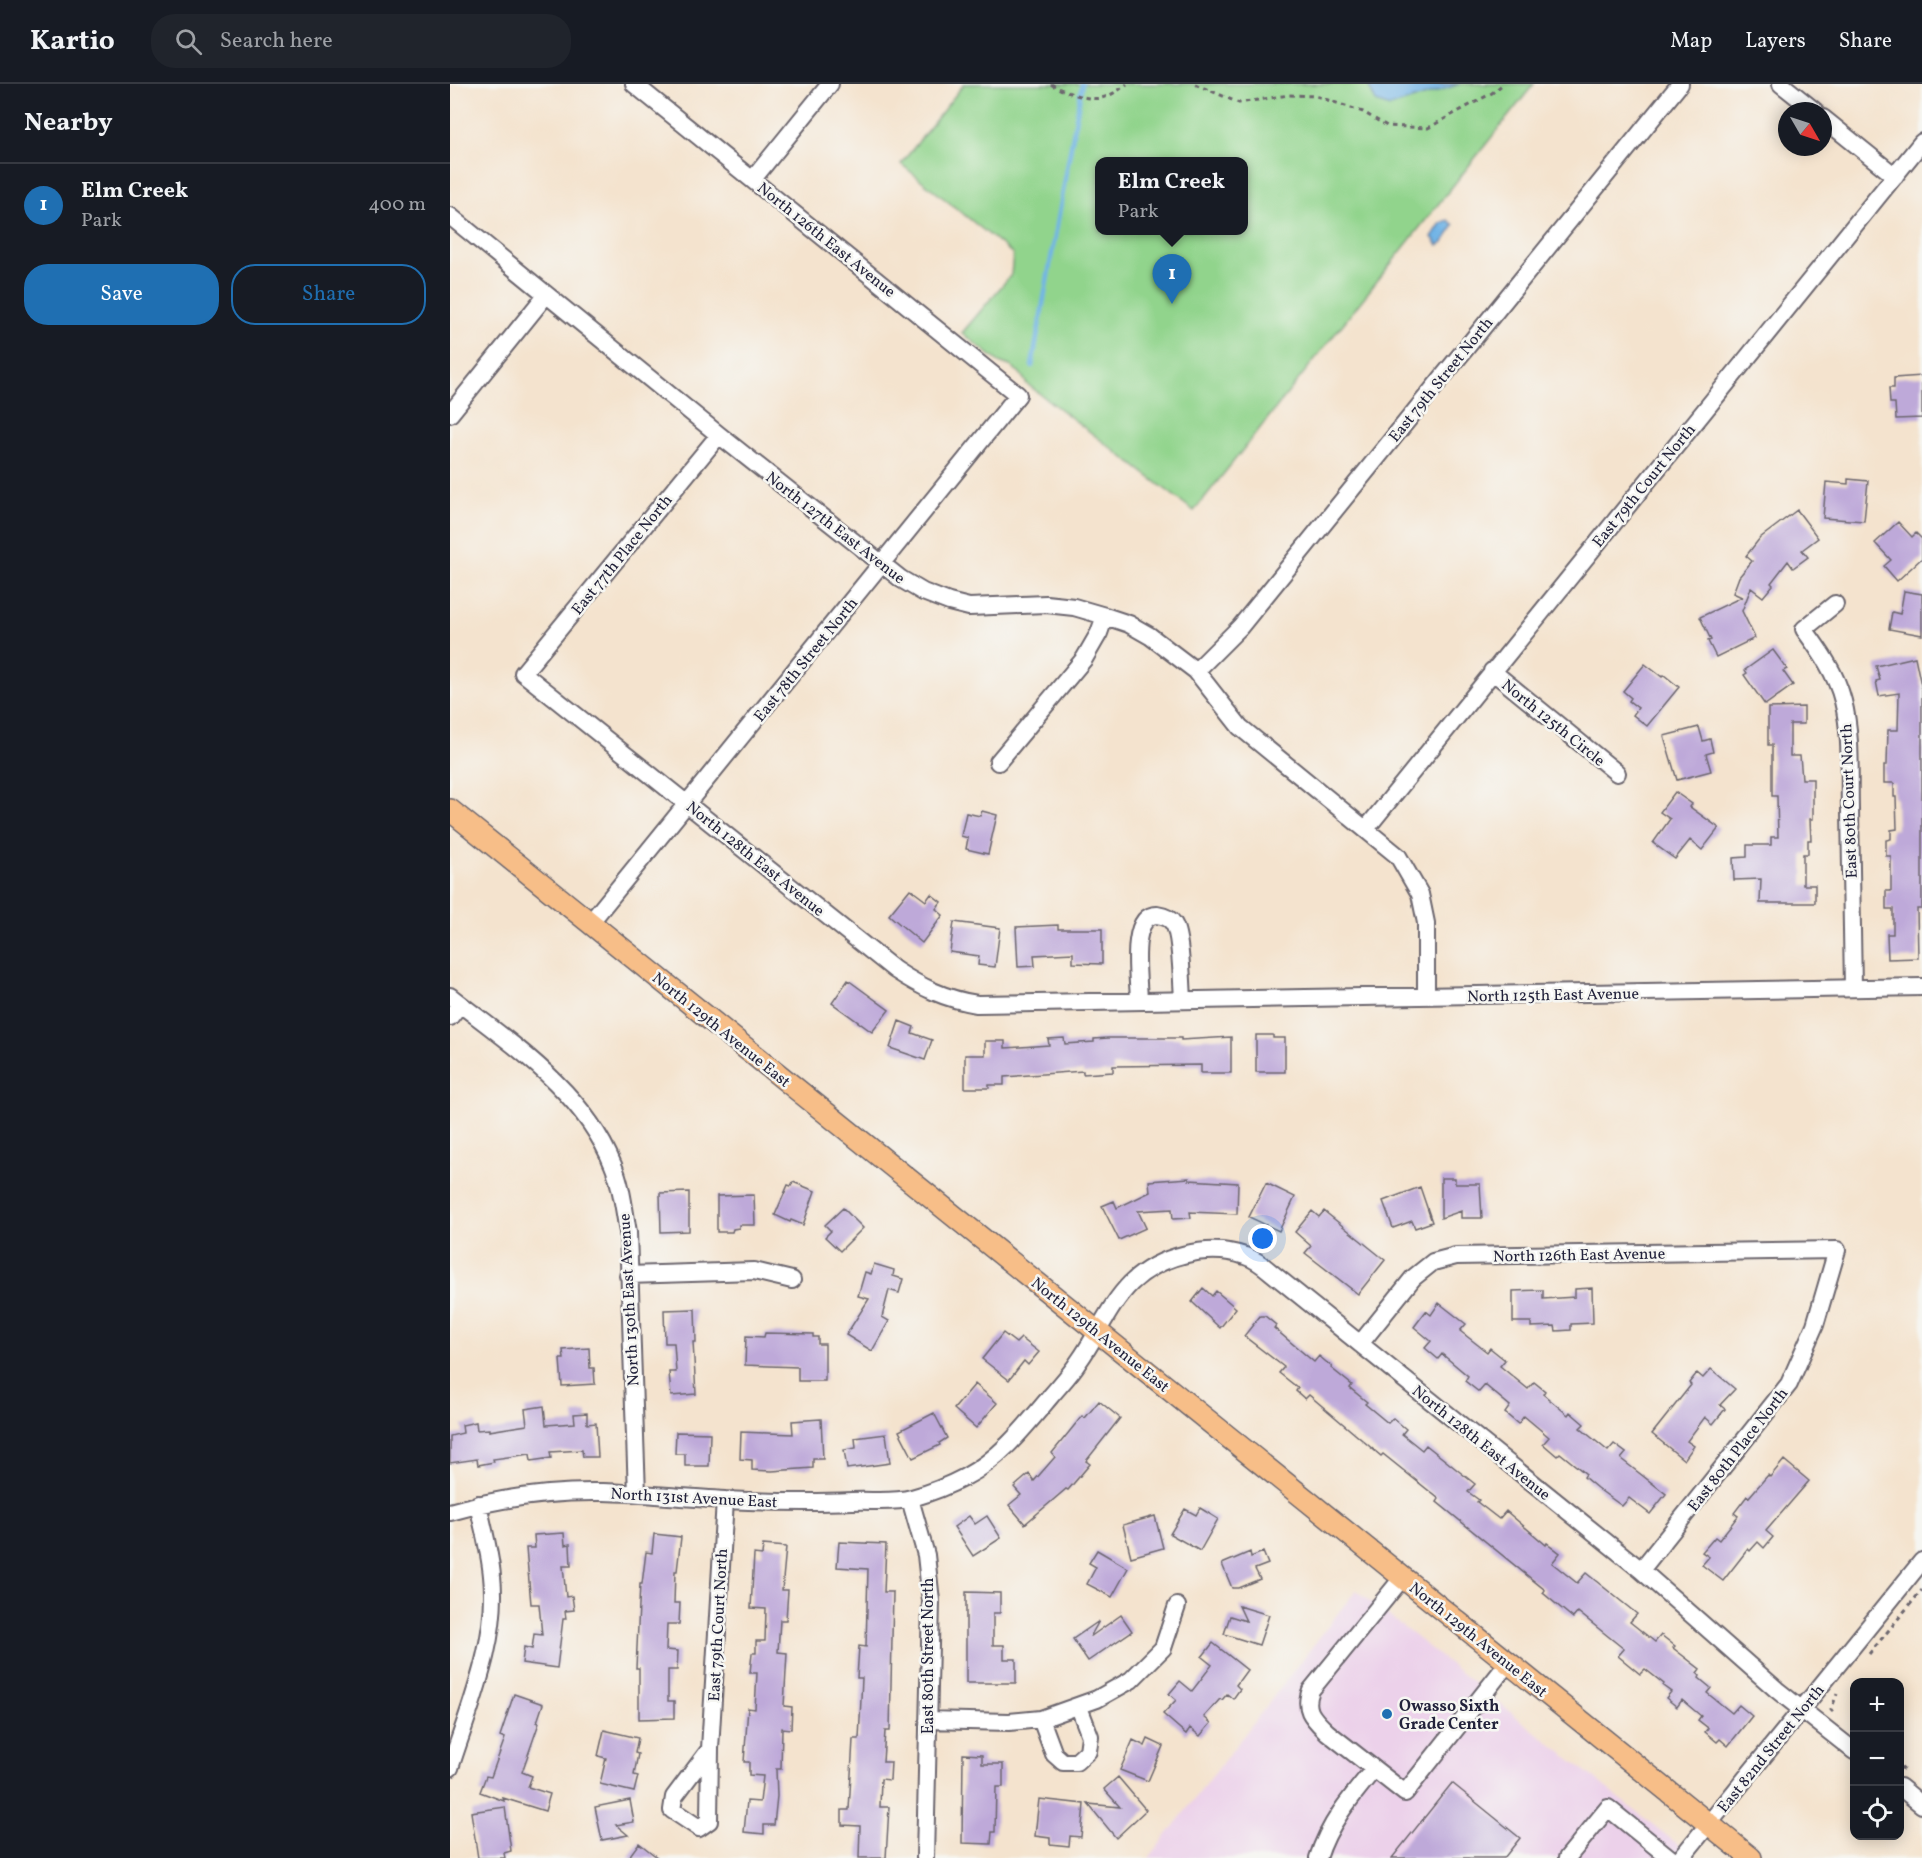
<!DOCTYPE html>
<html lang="en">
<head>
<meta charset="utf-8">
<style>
	:root { --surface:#171b24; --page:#20242c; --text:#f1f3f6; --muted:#9ea1a6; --line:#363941; --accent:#1f6fb2 }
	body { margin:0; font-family:Vollkorn,serif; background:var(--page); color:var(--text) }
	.controls { position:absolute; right:18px; bottom:18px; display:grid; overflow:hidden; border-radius:12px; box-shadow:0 3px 15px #0003 }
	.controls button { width:54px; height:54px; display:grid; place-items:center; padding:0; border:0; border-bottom:2px solid var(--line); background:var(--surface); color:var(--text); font:30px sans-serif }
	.compass { position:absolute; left:1328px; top:18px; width:54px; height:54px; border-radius:50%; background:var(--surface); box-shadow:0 3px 15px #0003; rotate:129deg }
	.you { position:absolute; left:813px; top:1155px; width:21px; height:21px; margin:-15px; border:4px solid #fff; border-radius:50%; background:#1a73e8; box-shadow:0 0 0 9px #1a73e833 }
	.badge { display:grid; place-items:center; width:39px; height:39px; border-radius:50%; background:var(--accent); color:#fff; font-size:20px; font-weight:700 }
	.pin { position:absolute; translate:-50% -50px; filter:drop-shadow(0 2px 3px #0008) }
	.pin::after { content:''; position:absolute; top:32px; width:21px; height:18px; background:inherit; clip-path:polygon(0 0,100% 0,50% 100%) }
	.popup { position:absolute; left:645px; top:73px; width:153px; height:78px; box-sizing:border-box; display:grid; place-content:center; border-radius:12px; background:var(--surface); filter:drop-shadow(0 2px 4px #0005); font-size:20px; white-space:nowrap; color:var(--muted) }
	.popup b { font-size:22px; color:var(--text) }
	.popup::after { content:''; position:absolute; left:50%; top:100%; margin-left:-12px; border:12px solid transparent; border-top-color:var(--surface) }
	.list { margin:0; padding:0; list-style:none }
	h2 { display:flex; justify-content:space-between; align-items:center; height:78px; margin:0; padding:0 24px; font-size:26px }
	h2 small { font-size:20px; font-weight:400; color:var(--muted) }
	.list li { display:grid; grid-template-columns:39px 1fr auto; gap:18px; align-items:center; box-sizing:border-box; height:84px; padding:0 24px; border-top:2px solid var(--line) }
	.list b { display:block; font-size:22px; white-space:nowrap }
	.list p { margin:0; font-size:20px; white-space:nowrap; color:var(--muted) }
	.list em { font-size:20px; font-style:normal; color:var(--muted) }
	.actions { display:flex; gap:12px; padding:18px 24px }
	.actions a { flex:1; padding:14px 0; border:2px solid var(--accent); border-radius:24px; text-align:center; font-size:21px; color:var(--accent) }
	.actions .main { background:var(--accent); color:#fff }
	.icon { flex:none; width:33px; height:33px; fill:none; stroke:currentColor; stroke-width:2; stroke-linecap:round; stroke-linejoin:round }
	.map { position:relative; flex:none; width:1472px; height:1774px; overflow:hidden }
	header { display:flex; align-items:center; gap:36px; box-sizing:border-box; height:84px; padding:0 30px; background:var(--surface); border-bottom:2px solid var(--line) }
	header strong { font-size:28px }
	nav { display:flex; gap:33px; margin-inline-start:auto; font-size:21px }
	.search { width:420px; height:54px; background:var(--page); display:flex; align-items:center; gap:15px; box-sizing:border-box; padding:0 21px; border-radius:24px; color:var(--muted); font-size:22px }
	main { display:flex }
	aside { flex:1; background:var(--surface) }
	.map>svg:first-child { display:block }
	.built { fill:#ecd1ea }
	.green { fill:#91d48c; stroke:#5a7b64; stroke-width:1.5; fill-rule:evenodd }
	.water { fill:#71b4e6; stroke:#4a6b90; stroke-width:1.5 }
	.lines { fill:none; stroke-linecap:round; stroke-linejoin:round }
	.stream { stroke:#71b4e6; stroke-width:4.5 }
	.building { fill:#bea9d9 }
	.minor-casing { stroke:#6c666e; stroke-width:20 }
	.major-casing { stroke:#6c666e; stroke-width:24 }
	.path { stroke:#6c666e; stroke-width:3; stroke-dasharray:4.5 4.5; stroke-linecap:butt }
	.minor { stroke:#fff; stroke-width:16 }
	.major { stroke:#f7be88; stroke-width:21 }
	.poi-dot { fill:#1f6fb2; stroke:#f6f6f2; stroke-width:2 }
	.labels { text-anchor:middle; stroke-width:5; stroke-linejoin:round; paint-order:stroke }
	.street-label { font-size:16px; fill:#22223b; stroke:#f6f6f2 }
	.poi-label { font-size:16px; font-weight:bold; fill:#22223b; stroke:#f6f6f2; text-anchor:start }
</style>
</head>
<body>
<header>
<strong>Kartio</strong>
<div class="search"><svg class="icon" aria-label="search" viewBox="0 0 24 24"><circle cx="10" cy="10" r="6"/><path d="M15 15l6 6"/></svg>Search here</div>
<nav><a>Map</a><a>Layers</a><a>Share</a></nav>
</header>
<main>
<aside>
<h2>Nearby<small></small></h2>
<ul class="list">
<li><span class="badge">1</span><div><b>Elm Creek</b><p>Park</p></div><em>400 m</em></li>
</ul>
<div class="actions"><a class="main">Save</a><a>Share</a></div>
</aside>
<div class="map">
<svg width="1472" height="1774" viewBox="0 0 1472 1774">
	<rect width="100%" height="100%" fill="#f6f6f2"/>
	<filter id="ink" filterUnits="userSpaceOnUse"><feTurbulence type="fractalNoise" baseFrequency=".0167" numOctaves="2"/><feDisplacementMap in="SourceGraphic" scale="12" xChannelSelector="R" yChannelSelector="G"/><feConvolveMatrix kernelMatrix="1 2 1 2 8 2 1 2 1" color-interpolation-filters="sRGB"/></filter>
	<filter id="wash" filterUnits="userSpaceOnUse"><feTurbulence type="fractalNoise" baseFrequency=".008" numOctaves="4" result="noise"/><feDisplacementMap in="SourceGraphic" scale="24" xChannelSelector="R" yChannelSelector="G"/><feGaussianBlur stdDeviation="1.35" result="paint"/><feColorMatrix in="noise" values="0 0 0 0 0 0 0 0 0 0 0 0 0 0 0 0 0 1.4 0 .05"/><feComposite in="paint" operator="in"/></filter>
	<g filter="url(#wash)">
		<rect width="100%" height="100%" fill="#f4e3ce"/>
		<path class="built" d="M906,1506l339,268h-546z"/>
		<path class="green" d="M514,0h570l-340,427 -167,-127 -7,-11 -10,-7 -11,-4 -37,-29 49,-58 2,-21 -112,-90zM650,77h144v69h-144z"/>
		<path class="water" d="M920,0h90l-70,23 -14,-5 -7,-15z
			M998,136l6,5c-5,7 -7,17 -16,20l-6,-8 9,-14z"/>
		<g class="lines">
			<path class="stream" d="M582,282l50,-282"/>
		</g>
		<g id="blocks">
			<path class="building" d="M1472,292v42l-26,1 -1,-16h-5l-1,-15h5v-10z
				M1398,395l20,2 -4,40 -41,-3 3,-36 22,2z
				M1347,426l21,28 -16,12 6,7 -15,11 -5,-7 -17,22 2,2 -10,12 -12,-9 -9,23 13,27 -39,19 -8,-16 3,-1 -11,-23 42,-20 -9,-4 6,-16 13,-16 -6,-5 14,-18z
				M1448,438l14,15 4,-4 6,6v19l-25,23 -13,-15 7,-6 -16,-17z
				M1454,507l18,3v41l-33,-6 3,-17 8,2z
				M1323,566l14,19 -4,2 10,14 -28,20 -21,-30 3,-2 -2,-3z
				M1465,573l7,33v219h-5l1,49 -30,1 -1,-25h6v-25h-7v-18h5v-35h-5v-16l5,-1v-9l6,-1 -1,-32h-2v-14h-10v-18h3l1,-35h10l1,-37 -20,3 -3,-15 4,-1 -4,-14z
				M1195,580l17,13 2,-2 15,12 -32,39 -14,-11 5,-7 -9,-7 2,-3 -8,-7z
				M1354,623v17h-14v32h10l2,23h11v40h-3l1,21h-3v14h-5v31h12v18h-55l1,-24 -27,1 -1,-22 14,-1v-12h24v-8h7l-1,-41h-5v-51h-4v-37z
				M1249,643l4,14 7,-2 3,13 -7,2 5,17 -34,9 -13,-44z
				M1225,708l17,12 -2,3 29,21 -17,22 -12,-10 -15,19 -22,-16 17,-24 -10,-7z
				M532,727l15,4 -9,39 -22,-5 2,-11 -7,-2 5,-23 14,3z
				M460,805l16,12 5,-7 10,8 -5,7 7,6 -21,28 -33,-28z
				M504,838l46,6 -5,39 -17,-2 1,-9 -29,-4z
				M608,841v4h44v35l-29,-1v-10l-39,2 1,11 -17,1 -2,-40z
				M398,896l41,30 -17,22 -40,-29z
				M449,937l15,6 -2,6 20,7 -7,20 -35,-12z
				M806,951h17v3h12v34h-29z
				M781,953v36h-30v-8l-88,1v6l-30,2v-3l-79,6v8h-15v3h-24v-33h20v-14h20v7l44,-3 -1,-6 16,-1 1,6 29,-2v-3l14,-1h73v2z
				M739,1094v2l49,3 -1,31 -47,-2 1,6 -18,1 -1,-10 -34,2 8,17 -27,12 -17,-34 12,-5 3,7 33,-16 -1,-11z
				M991,1094h14v6h25l2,34h-21v-7l-20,7z
				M343,1098l22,9 -12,34 -12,-5 -1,2 -15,-7 13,-30 3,1z
				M816,1099l29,14 -16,34 -30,-14z
				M970,1103l12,35 -17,6 -3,-7 -19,7 -10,-27z
				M239,1108v39l-28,1 -1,-39z
				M304,1111l1,30h-16v3l-6,1 -1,3h-15v-36z
				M393,1124l20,20 -23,23 -15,-14 6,-6 -6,-6z
				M862,1127l7,6 5,-6 61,49 -27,34 -53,-41 6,-7 -16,-14z
				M424,1180l20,6 -1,6 10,3 -4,14 -10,-3 -7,27 7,4 -17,30 -26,-16 23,-36 -11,-3 7,-24 6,2z
				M753,1204l9,8 4,-5 20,17 -16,20 -28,-26z
				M1142,1204l1,35 -22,1v6l-15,1 -1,-5 -24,1v-5h-18v-31l30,-1v9l32,-2v-8z
				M989,1219l27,21 -6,7 27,21 3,-4 15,12 -5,6 28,23 6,-7 11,9 -2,3 25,21 2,-3 14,12 -4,4 28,23 6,-7 12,9 -5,6 45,35 -16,20 -21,-16 -7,8 -25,-18 -13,-11 2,-3 -26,-21 -3,3 -14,-12 6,-7 -25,-21 -6,8 -13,-11 5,-7 -25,-21 -6,7 -14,-11 3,-5 -26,-22 -4,5 -13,-11 6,-7 -17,-14 12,-16 5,4z
				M245,1225l1,33h-3l3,52 -25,2 -2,-24h7l-2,-29h-9l-1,-33z
				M810,1232h5l11,9 -2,3 40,34 5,-6 13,11 -1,1 21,17 -2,3 17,14 -2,2 23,19 5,-5 13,11 -4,5 20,16 4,-5 49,39 -7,8 11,8 -2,2 22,17 7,-8 40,34 1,-2 13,10 -8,10 25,20 9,-10 51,41 -7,8 25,20 6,-7 14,11 -2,2 27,21 -3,4 3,3 -1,2 12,10 -4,5 25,20 7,-8 13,11 -24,30 -8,-7 -3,3 -12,-10 3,-4 -10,-8 3,-4 -19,-16 -5,7 -11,-9 5,-6 -8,-6 1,-2 -19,-15 -5,5 -22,-18 6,-7 -46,-37 -5,6 -30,-25 2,-3 -108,-88 2,-3 -56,-45 -2,2 -72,-61 -4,4 -9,-8 2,-3 -19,-15 5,-6 -40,-31z
				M315,1249l48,1v3h5v7h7v37h-27v-14l-53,-2 1,-29 18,1z
				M553,1249l13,10 5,-5 18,14 -11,13 -4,-4 -15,19 -27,-21z
				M139,1264l1,20h4l1,16 -33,2 -2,-27h4l-1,-9z
				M1261,1285l24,20 -15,16 5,4 -12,15 -8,-7 -18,24 7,5 -10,14 -32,-26 39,-49 -2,-2 8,-10 6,5z
				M525,1300l22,19 -21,25 -22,-19z
				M649,1317l21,17 -34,43 4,3 -22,26 -2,-1 -41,35 -16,-19 12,-10 -7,-8 15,-13 5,7 21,-24 -3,-4 30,-37 3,2z
				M94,1322l2,19 29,-2 -1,-9 13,-1v11l9,-1 2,34h-15l-1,-7 -32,2 1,6 -20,3 -1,-7 -37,5 1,3 -16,3 -1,-6 -27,4v-27l13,-3 -1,-8 14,-3 1,8 12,-1v2l38,-6 -2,-16z
				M484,1329l13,25 -8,5 1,2 -27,13 -14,-27z
				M371,1335l2,40h-10v9l-41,3 -20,-1v-10l-12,-1 1,-27 52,2 -1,-13z
				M226,1348l34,1 -1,33h-24v-12h-10z
				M436,1350l4,29 -43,6 -3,-19 12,-2 -1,-10z
				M1334,1376l25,21 -43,50 7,6 -9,11 -6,-6 -8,9 -2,-2 -25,32 -21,-16 7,-8 -7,-5 13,-15 4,3 19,-24 -4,-3 13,-17 2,1 19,-22 2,2z
				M750,1424l18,11 -18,32 -30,-17 15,-25 11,6z
				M519,1432l6,8 12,-8 14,22 -28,18 -19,-29z
				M705,1432l8,32 -32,9 -8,-32z
				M114,1449l1,12 5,-1 1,22h-8l3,31 6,-1 2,14 -9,1 1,8h-3l-6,49 -35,-5 2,-16 8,2 2,-15 8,1 -3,-31h-8l-5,-56h9l-1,-13z
				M204,1450l27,3 -4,34h-2l-1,32h6l-1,21h-12l-1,26 12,1 -1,19h-9v31h6v17l-35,1v-51h-3l4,-84h2l4,-32 6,1z
				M389,1458l47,2 -2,48h9l-3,139h-5l-2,31h8l-1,18 -9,-1 -1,28h9l-3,51h-27l1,-32 -18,-1v-15h7l4,-71h6l3,-61h-5l2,-32 7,1 2,-78 -31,-2z
				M313,1461l23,2 -4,43h6l-2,30h-6l-2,32 9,1 -3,53 8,1 -1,22 -9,-1 -1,41h-5l1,27 -3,29h-10v9l-20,-2 3,-31 13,1 3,-26 -14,-1v-13h-5l4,-54 7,1 2,-36h-7l2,-20h4v-12h9l1,-32 -15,-1 3,-54 8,1z
				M647,1466l31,18 -16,29 -25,-13 9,-17 -7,-4z
				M800,1468l1,5 12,-5 5,12 -13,5 5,10 -22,9h-6l-10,-24z
				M516,1508l34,1v20h-7v32h11v14h12v24h-50z
				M789,1522l30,9 -10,30 -35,-11 6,-18 16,5z
				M671,1531l11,16 -44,30 -15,-22 26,-18 -9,16z
				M763,1559l34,27 -11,15 4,4 -7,10 -6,-5 -5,6 -2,-1 -16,18 7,6 -11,13 -10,-8 -4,6 -23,-20 13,-14 -7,-6 11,-13 12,10 20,-26 -10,-8z
				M64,1610l29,10 -6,18 2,1 -17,49 10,4 -4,11 22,7 -5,17 -42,-13 1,3 -24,-9 6,-16 5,1 14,-39 -5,-2z
				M154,1646l34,8 -3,15 3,1 -4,21 4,1 -4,16 -34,-8 6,-26 -8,-2z
				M698,1655l15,7 -15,35 -28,-11 13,-30 12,6z
				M513,1670l19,1v9h21v23h-7l-1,45h-3l-1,12 -29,-1z
				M668,1693l28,33 -30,28 -28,-34 32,3 -16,-18z
				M1002,1699l68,55 -16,20h-112z
				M589,1715l45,5 -3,33 -11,-1 -1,10 -19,-2v-6l-15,-2z
				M180,1716l4,22 -18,3 12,10 -26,5 -7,-33z
				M55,1723l6,44 -7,2 1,5h-27l-7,-46z
				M189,1759l19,15h-30z"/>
		</g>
	</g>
	<g filter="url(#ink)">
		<use href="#blocks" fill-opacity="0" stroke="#6c666e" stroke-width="1.5"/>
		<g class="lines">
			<defs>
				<path id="minor" d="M1331,0l34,27
					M1373,34l72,58
					M303,95l77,-95
					M0,132l269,219 182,144 22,13 26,10 20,5 77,-3 28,3 31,9 24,8 21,12 46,35 44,56 158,129 22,38 6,29v73
					M0,330l96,-119
					M269,351l-196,238 372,297c26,17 50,29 82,34l945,-17
					M1385,520l-31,25c16,22 32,44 39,72 9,35 6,73 7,109 1,59 2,119 3,178
					M746,587l44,-44 440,-543
					M1042,587l125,102
					M548,678l86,-103 15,-26 6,-17
					M916,745l556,-687
					M140,839l428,-528 -384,-311
					M0,912c61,48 133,94 163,169 9,21 11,45 15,67l9,262
					M689,917c0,-19 -11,-86 18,-86 6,1 13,3 16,8 8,10 9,62 10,77
					M0,933l10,-13
					M178,1191l126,-4 38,9
					M910,1260l53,-66 20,-16 23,-6 381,-6 -22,75 -26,59 -148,186
					M460,1415l16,56 5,46 -6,257
					M0,1428c50,-14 101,-21 153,-20 41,1 81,6 122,8 42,2 84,3 127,1 19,-1 42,2 60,-3 18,-5 36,-12 53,-21 35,-18 60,-50 85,-80 10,-12 21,-23 29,-36 18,-25 30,-56 52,-78 28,-27 77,-40 114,-27 10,3 19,10 27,17l369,297 136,120 77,61
					M953,1493l-92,113c-8,20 2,28 16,42l78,61 103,-130
					M591,1635l13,35 9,8h13l12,-11 2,-15 -11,-29
					M478,1636l81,2 32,-3 56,-20 34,-19 32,-32 14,-42
					M260,1665l-36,48 -2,13 27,18 10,-7 1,-72 15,-249
					M0,1684c19,-60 49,-128 42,-192 -2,-24 -9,-48 -14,-72
					M1450,1703l22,18
					M868,1774c11,-35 33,-61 56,-89
					M1117,1774l41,-50 62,50
					M1231,1774l241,-297"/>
				<path id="major" d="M0,726l1301,1048"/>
			</defs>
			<use href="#minor" class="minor-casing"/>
			<use href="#major" class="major-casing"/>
			<path class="path" d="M601,0c10,7 38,17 50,14 10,-2 18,-8 26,-14
				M745,0l44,19 50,-8 27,1 47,16 24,14 41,2 64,-35 11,-9
				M1419,1570l53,-64
				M1383,1628l-2,-2 6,-16
				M1450,1683l7,5"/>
			<use href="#minor" class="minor"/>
			<use href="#major" class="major"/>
		</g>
	</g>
	<circle class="poi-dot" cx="937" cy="1630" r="6"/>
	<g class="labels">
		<g class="street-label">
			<text transform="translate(377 155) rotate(39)" y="6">North 126th East Avenue</text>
			<text transform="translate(990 295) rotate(-51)" y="6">East 79th Street North</text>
			<text transform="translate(1193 401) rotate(-51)" y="6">East 79th Court North</text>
			<text transform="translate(386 443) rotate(38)" y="6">North 127th East Avenue</text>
			<text transform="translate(171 470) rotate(-51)" y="6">East 77th Place North</text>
			<text transform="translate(355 575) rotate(-51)" y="6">East 78th Street North</text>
			<text transform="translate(1104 638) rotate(39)" y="6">North 125th Circle</text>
			<text transform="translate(1398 717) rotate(-92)" y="6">East 80th Court North</text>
			<text transform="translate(306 774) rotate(39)" y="6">North 128th East Avenue</text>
			<text transform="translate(1103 910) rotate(-1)" y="6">North 125th East Avenue</text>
			<text transform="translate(272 945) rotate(39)" y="6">North 129th Avenue East</text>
			<text transform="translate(1129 1170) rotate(-1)" y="6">North 126th East Avenue</text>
			<text transform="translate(178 1216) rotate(-93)" y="6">North 130th East Avenue</text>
			<text transform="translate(651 1250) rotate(39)" y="6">North 129th Avenue East</text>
			<text transform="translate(1032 1358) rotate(39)" y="6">North 128th East Avenue</text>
			<text transform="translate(1287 1365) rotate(-52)" y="6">East 80th Place North</text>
			<text transform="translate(244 1413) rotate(3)" y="6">North 131st Avenue East</text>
			<text transform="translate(267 1541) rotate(-87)" y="6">East 79th Court North</text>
			<text transform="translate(1029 1555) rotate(39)" y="6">North 129th Avenue East</text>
			<text transform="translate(477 1572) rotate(-90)" y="6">East 80th Street North</text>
			<text transform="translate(1320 1664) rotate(-51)" y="6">East 82nd Street North</text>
		</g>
		<g class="poi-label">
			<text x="949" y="1627">Owasso Sixth<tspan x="949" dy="18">Grade Center</tspan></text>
		</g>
	</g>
</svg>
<div class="controls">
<button>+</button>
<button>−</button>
<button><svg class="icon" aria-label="locate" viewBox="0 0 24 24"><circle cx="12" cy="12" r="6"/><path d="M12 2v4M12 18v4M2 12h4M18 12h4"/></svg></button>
</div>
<svg class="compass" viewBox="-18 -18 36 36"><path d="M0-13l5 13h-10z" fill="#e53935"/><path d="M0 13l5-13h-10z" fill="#9ea1a6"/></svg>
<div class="you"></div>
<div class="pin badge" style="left:722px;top:220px">1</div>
<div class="popup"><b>Elm Creek</b>Park</div>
</div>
</main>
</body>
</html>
